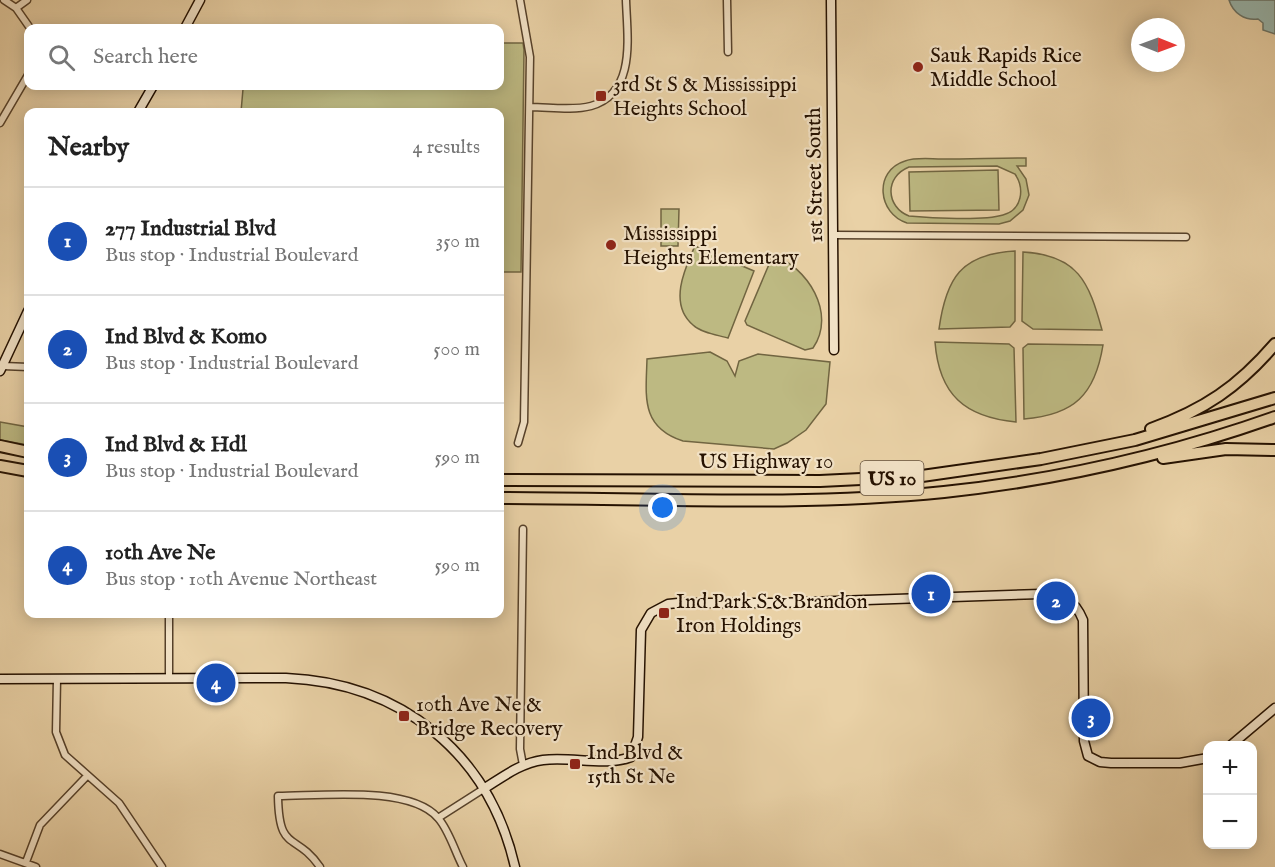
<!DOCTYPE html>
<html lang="en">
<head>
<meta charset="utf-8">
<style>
	:root { --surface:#fff; --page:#f2f2f2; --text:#222; --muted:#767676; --line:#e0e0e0; --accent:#1a73e8 }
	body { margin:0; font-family:"IM FELL English",serif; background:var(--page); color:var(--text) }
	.controls { position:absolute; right:18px; bottom:18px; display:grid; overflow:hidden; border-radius:12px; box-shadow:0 3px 15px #0003 }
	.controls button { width:54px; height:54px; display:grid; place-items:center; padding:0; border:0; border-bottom:2px solid var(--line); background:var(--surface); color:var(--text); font:30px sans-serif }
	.compass { position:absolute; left:1131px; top:18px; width:54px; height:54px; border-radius:50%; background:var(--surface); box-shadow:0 3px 15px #0003; rotate:91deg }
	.you { position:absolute; left:663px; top:508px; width:21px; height:21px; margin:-15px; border:4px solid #fff; border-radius:50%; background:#1a73e8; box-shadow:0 0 0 9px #1a73e833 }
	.badge { display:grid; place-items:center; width:39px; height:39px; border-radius:50%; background:var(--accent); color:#fff; font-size:20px; font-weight:700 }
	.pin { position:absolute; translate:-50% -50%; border:3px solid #fff; box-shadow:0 2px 6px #0006 }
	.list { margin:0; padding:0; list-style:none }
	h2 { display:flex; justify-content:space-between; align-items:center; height:78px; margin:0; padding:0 24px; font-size:26px }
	h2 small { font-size:20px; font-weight:400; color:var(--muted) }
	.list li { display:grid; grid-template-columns:39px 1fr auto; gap:18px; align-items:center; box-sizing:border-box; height:108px; padding:0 24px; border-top:2px solid var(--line) }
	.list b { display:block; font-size:22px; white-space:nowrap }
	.list p { margin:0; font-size:20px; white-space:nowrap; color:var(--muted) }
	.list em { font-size:20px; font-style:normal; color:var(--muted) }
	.icon { flex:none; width:33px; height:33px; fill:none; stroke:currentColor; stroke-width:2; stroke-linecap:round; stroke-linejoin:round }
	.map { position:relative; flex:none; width:1275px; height:867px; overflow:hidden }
	.search { position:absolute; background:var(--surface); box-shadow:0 3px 15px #0003; left:24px; top:24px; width:480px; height:66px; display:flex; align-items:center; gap:15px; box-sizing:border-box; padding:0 21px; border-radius:12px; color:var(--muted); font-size:22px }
	.panel { position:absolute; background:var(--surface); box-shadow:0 3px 15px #0003; left:24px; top:108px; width:480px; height:510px; border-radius:12px }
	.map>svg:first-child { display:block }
	.green { fill:#bdb982; stroke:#716541; stroke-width:1.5; fill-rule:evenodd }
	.water { fill:#98b6ad; stroke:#6a7468; stroke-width:1.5 }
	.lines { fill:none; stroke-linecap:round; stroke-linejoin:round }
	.street-casing { stroke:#56412a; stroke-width:9 }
	.secondary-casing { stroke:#251100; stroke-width:11 }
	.highway-casing { stroke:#251100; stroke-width:14 }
	.street { stroke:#f1e1c5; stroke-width:6 }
	.secondary { stroke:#f1e1c5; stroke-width:8 }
	.highway { stroke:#e9d1a6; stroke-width:10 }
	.poi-dot { fill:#8f2418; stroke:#f1e1c5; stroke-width:2 }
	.labels { text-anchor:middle; stroke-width:4.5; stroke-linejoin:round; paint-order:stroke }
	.shield { fill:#f1e1c5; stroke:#624f3b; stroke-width:1.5 }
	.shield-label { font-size:20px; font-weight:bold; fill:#251100 }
	.poi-label { font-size:21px; fill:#251100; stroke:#f1e1c5; text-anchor:start }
	.street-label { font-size:21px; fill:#251100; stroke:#f1e1c5 }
</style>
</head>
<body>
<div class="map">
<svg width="1275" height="867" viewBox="0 0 1275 867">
	<rect width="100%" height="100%" fill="#e9d1a6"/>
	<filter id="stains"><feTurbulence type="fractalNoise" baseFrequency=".00333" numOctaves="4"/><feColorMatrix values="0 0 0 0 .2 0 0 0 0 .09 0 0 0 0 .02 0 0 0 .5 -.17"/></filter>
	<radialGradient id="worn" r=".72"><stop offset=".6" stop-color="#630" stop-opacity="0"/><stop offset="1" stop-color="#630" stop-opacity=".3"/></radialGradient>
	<path class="green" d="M500,43h23l1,7 -3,222h-21v-160h-259l2,-23 12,-3h245z
		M1026,158v8h-9l9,13 3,16 -6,15 -13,11 -11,3 -92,-1c-29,-9 -34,-52 -2,-62 11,-4 25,-2 37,-2 28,0 56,-1 84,-1zM997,166l18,8c10,15 7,36 -12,41 -20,6 -72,3 -94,1 -23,-9 -25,-39 0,-49z
		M998,170l1,40 -89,1 -1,-39z
		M661,209h18l-1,37h-17z
		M695,246l59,25 -26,67c-10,-3 -27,-5 -35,-13 -25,-21 -8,-57 2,-79z
		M1015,251v70l-5,6 -71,2c7,-51 22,-75 76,-78z
		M1023,252c55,3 66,30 79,78l-69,-1 -11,-8z
		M773,255c34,12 64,58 40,93l-8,2 -58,-25 -2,-4z
		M935,342l74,2 5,4 2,74c-51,-5 -77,-27 -81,-80z
		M1028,344l75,1c-8,50 -29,70 -79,74l-1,-71z
		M710,352l17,9 8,15 4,-15 19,-7 72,8 -4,42 -20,26 -19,13 -13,6 -91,-8c-43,-14 -37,-45 -36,-82z
		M0,422l28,5v18l-28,-5z"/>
	<path class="water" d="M1229,0h46v34l-12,-4v-7l-5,-4c-13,2 -25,-6 -29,-19z"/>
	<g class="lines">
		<defs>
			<path id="street" d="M4,0l12,8 14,20
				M727,0l1,52
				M16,8l11,-8
				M530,107c19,0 42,4 61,-1 46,-13 36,-70 35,-106
				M0,123l28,-48
				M833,235l353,2
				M3,366l25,1
				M518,443l6,-21 6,-365 -10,-57
				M169,678v-64
				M57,679l-1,53 9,23 54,48 43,64
				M523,765l-3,-16 3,-220
				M438,818l47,-30
				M0,854l36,13
				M26,862l14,-37 46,-48
				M320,867c-25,-36 -41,-13 -42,-71 41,0 132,-11 160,22 11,12 17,34 25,49"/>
			<path id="secondary" d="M831,0l3,350
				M185,28l15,-28
				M138,112l15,-26
				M0,371l28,-60
				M0,679l286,-1c115,5 203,75 229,189
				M1230,746l45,-38
				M485,788c19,-12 36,-25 58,-28 28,-4 62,7 88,-3l7,-20 3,-107 10,-17 17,-9 10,-1h101l262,-9c21,-1 34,6 42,26l1,121 4,15 12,6 11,1h69l28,-5"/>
			<path id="highway" d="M1151,429c53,-19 87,-42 124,-85
				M0,446l28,6
				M1163,458l63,-9 49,1
				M0,466l28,5
				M500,480l320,1 102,-5 119,-17 94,-19 140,-42
				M500,498c147,0 297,9 444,-6 113,-12 224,-37 331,-75"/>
		</defs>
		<use href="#street" class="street-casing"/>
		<use href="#secondary" class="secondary-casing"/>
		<use href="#highway" class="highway-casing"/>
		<use href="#street" class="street"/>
		<use href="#secondary" class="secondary"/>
		<use href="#highway" class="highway"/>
	</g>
	<g class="poi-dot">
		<circle cx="918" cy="67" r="6"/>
		<rect x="595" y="90" width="12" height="12" rx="3"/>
		<circle cx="611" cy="245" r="6"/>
		<rect x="658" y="607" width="12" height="12" rx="3"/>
		<rect x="398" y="710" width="12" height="12" rx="3"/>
		<rect x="569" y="758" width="12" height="12" rx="3"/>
	</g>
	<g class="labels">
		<rect class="shield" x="860.5" y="461" width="63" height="34" rx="4.5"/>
		<g class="shield-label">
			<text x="892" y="485">US 10</text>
		</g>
		<g class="poi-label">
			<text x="930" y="62">Sauk Rapids Rice<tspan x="930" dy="24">Middle School</tspan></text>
			<text x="613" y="91">3rd St S &amp; Mississippi<tspan x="613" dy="24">Heights School</tspan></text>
			<text x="623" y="240">Mississippi<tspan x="623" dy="24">Heights Elementary</tspan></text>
			<text x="676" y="608">Ind Park S &amp; Brandon<tspan x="676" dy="24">Iron Holdings</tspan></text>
			<text x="416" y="711">10th Ave Ne &amp;<tspan x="416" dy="24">Bridge Recovery</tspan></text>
			<text x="587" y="759">Ind Blvd &amp;<tspan x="587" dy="24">15th St Ne</tspan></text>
		</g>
		<g class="street-label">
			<text transform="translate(814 175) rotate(-91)" y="7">1st Street South</text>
			<text x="766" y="468">US Highway 10</text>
		</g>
	</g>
	<rect width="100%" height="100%" filter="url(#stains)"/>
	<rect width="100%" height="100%" fill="url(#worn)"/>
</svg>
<div class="controls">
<button>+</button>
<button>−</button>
</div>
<svg class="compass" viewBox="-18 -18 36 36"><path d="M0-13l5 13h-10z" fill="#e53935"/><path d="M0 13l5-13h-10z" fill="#767676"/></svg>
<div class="you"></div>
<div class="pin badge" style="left:931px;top:594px;background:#1a4fb4">1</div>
<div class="pin badge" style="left:1056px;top:601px;background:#1a4fb4">2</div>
<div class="pin badge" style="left:1091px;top:718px;background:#1a4fb4">3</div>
<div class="pin badge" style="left:216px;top:683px;background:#1a4fb4">4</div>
<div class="search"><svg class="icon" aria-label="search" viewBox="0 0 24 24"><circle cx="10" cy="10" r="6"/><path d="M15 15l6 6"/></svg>Search here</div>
<section class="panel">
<h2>Nearby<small>4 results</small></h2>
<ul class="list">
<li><span class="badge" style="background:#1a4fb4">1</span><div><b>277 Industrial Blvd</b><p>Bus stop · Industrial Boulevard</p></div><em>350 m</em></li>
<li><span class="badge" style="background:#1a4fb4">2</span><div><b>Ind Blvd &amp; Komo</b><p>Bus stop · Industrial Boulevard</p></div><em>500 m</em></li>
<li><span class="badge" style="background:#1a4fb4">3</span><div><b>Ind Blvd &amp; Hdl</b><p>Bus stop · Industrial Boulevard</p></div><em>590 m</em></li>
<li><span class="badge" style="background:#1a4fb4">4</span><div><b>10th Ave Ne</b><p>Bus stop · 10th Avenue Northeast</p></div><em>590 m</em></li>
</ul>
</section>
</div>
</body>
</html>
